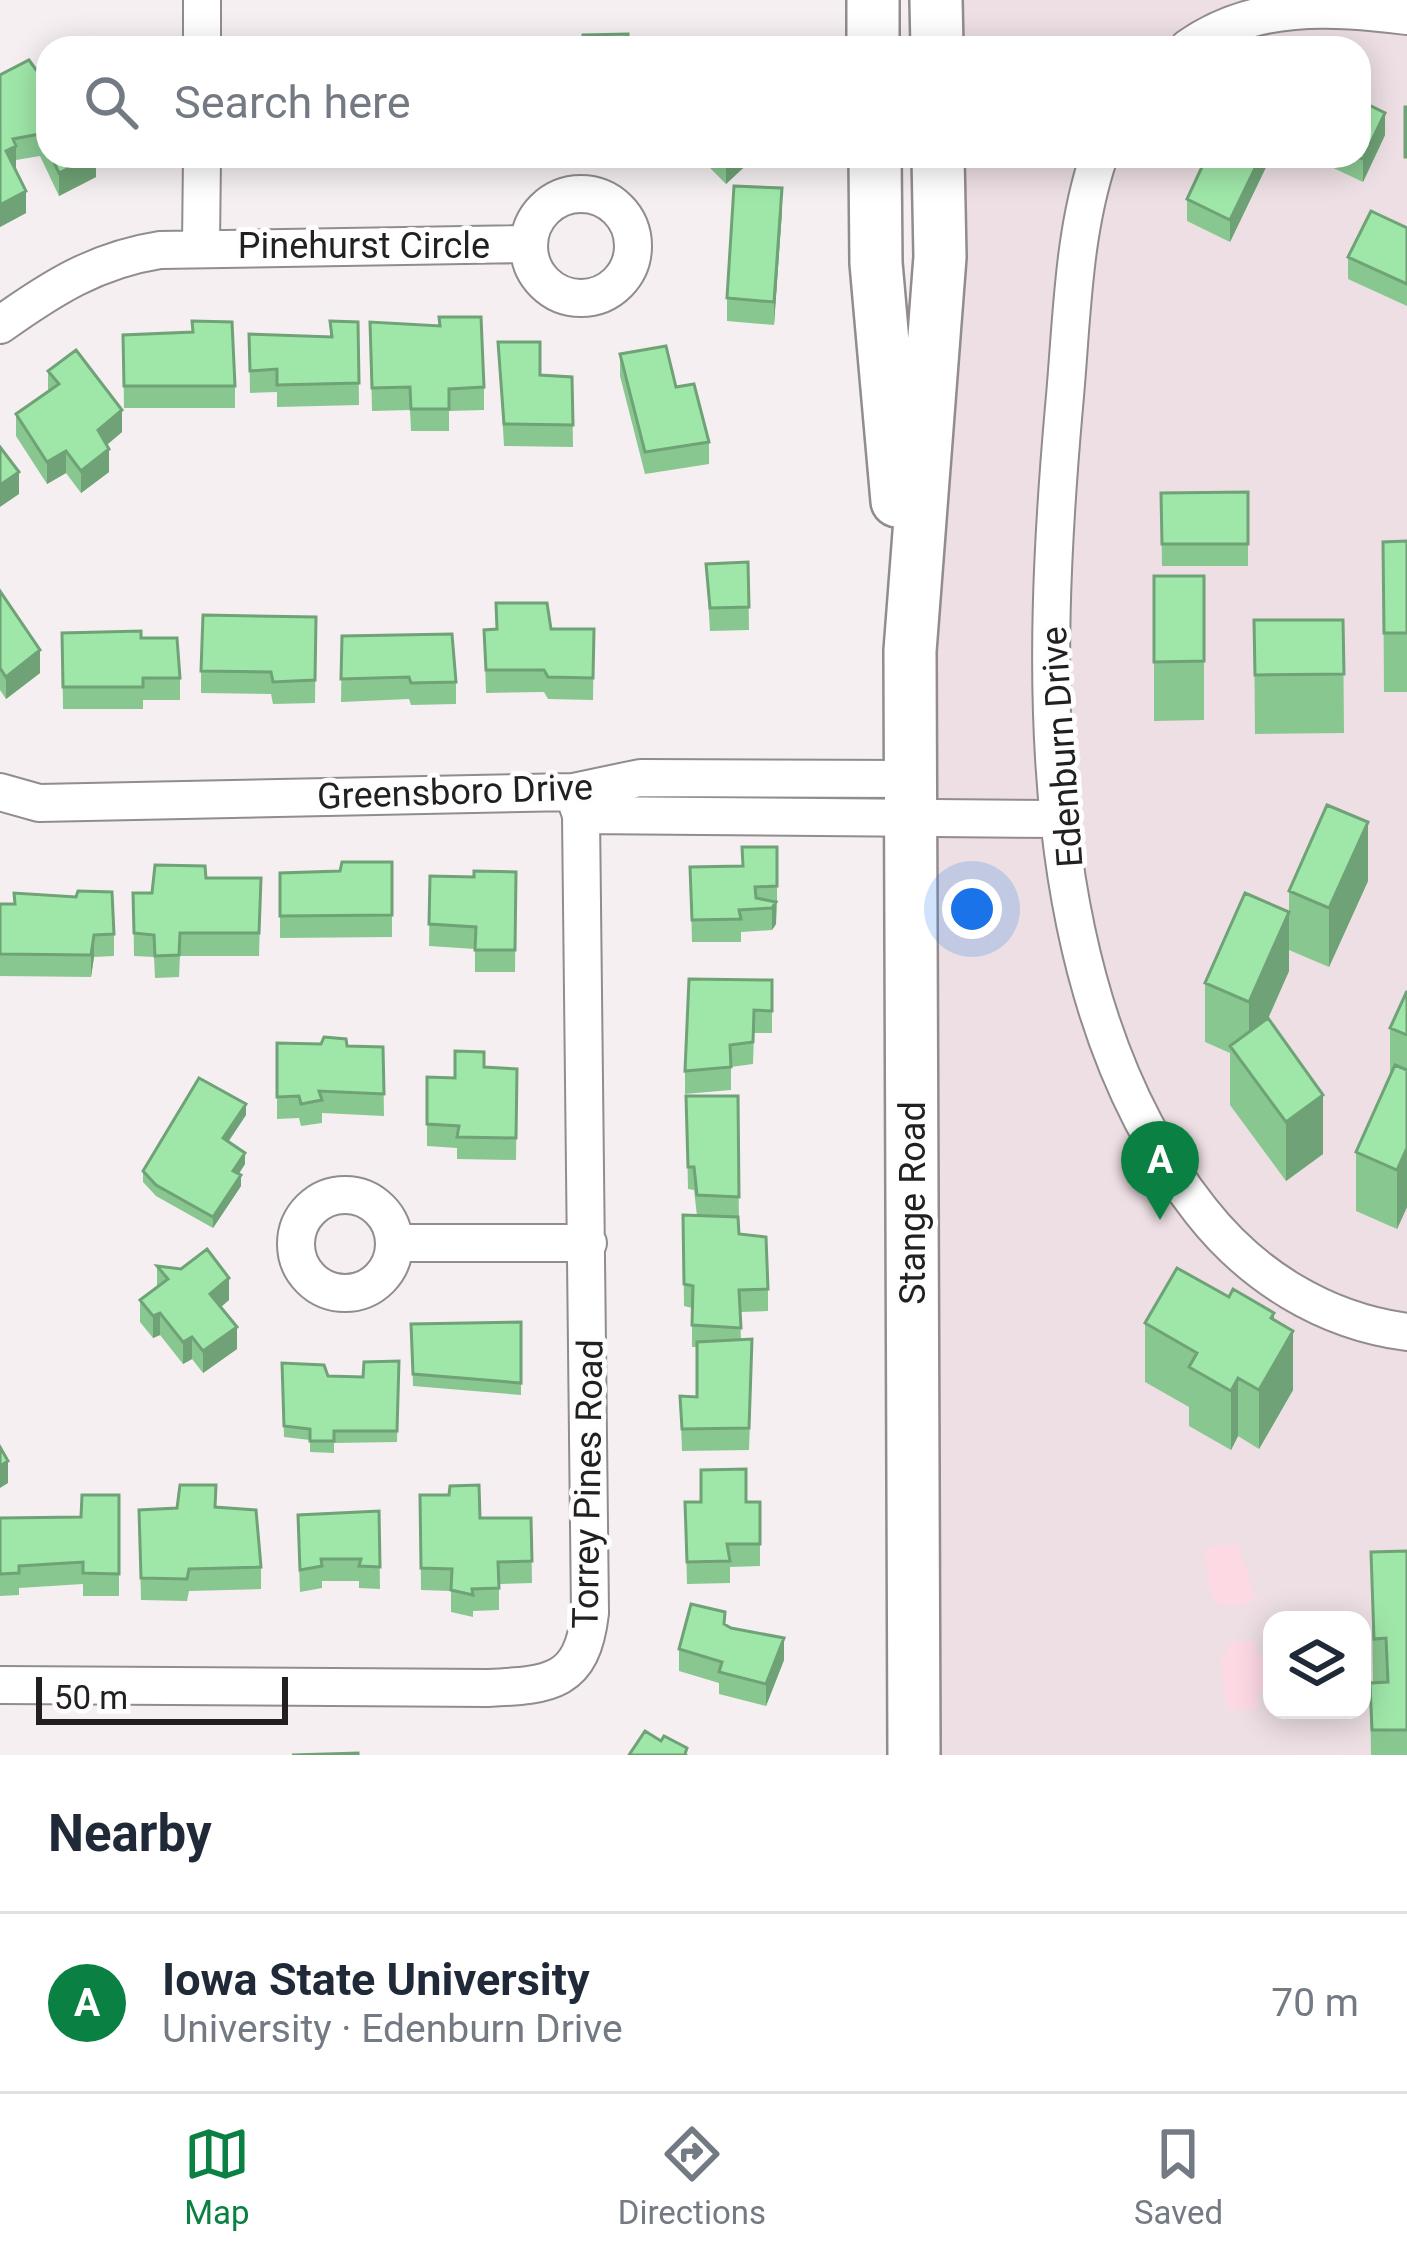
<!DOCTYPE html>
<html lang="en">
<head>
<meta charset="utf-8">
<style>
	:root { --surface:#fff; --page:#f6f6f7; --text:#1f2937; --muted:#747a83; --line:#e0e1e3; --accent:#0b8043 }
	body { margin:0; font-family:Roboto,sans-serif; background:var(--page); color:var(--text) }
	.controls { position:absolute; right:36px; bottom:36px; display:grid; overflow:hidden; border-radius:24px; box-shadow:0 6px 30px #0003 }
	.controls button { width:108px; height:108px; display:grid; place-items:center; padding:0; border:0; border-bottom:3px solid var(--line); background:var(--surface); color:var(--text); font:60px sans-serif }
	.scale { position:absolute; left:36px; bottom:30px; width:252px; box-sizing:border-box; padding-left:12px; border:6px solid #211f20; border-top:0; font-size:33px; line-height:42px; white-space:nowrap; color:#211f20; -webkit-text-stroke:9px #fefefe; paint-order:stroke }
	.you { position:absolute; left:972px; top:909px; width:42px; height:42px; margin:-30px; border:9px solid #fff; border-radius:50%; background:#1a73e8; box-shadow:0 0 0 18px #1a73e833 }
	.badge { display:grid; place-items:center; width:78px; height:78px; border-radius:50%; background:var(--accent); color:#fff; font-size:39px; font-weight:700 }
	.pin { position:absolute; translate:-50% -99px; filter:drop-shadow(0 3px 6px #0008) }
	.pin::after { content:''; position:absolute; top:63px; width:42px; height:36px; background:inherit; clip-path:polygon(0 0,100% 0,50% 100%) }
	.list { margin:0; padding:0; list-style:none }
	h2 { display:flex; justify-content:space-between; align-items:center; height:156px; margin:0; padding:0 48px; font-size:51px }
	h2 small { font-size:39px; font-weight:400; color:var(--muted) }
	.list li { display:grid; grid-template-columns:78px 1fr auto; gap:36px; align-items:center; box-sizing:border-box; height:180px; padding:0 48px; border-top:3px solid var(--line) }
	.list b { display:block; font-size:45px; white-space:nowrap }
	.list p { margin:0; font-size:39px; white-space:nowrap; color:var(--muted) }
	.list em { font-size:39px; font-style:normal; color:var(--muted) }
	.icon { flex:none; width:66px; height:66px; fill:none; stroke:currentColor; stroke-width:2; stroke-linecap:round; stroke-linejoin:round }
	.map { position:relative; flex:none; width:1407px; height:1755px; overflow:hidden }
	.search { position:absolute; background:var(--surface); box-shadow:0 6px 30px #0003; left:36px; right:36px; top:36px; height:132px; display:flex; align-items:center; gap:30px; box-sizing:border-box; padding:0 42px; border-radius:36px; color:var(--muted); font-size:45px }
	.sheet { height:336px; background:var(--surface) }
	nav { display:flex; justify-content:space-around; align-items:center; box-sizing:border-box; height:168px; border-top:3px solid var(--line); background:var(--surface); font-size:33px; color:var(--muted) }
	nav a { display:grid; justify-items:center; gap:6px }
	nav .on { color:var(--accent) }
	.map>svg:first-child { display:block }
	.built { fill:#eddfe3; fill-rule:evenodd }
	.green { fill:#fdd9e4 }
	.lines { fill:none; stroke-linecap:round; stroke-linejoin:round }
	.minor-casing { stroke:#918c8e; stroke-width:40 }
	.secondary-casing { stroke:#918c8e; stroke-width:56 }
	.minor { stroke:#fff; stroke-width:36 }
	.secondary { stroke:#fff; stroke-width:51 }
	.wall { fill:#89c791 }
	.shaded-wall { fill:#6fa276 }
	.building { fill:#9fe7a9; stroke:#6fa276; stroke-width:3 }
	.labels { text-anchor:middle; stroke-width:10; stroke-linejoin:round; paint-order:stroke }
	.street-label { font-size:36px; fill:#211f20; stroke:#fefefe }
</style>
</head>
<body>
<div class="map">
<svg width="1407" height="1755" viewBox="0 0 1407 1755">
	<rect width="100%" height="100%" fill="#f5eff1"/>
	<path class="built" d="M936,0h471v1755h-492l23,-1599h421v-108h-422zM1272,1620h90v90h-90z"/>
	<path class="green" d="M1238,1545l17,52 -7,7 -27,1 -9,-7 -8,-46 5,-6z
		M1256,1641l1,14 8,1 1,37h-9l1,16 -31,1 -7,-54h6l1,-14z"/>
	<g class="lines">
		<defs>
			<path id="minor" d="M202,48v-48
				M1188,48c66,-47 143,-41 219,-32
				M1099,156c-27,80 -27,167 -35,251 -23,260 -34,589 137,804 51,65 123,110 206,121
				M529 246a52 52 0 1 1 104 0a52 52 0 1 1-104 0Z
				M201,245l1,-89
				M0,325c52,-37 96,-65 160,-75l366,-6
				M0,792l39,11 534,-11 67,-14 271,1
				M581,815l479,4
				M296 1244a49 49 0 1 1 98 0a49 49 0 1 1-98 0Z
				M399,1243h189
				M0,1685l488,3c63,-3 94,-5 102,-75l-9,-798 -8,-23"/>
			<path id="secondary" d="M873,0v48
				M936,0l1,48
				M875,156l1,107 21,238
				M914,1755l-4,-1104 30,-394 -2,-101"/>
		</defs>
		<use href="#minor" class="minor-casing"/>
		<use href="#secondary" class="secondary-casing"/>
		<use href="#minor" class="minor"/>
		<use href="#secondary" class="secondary"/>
	</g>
	<path class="wall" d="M0,75l42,3 6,-3v81h48v21l-37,19 -19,-40 -24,4 -1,8 11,45 -26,14z
		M1385,135l-22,47 -55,-26h51z
		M273,156h114v5l-114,3z
		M407,156h98v5l-98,-4z
		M698,156h58l-30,28z
		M1268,156v7l-38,79 -43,-21v-22z
		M782,211l-8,114 -47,-4v-23z
		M1407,228v78l-59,-27v-22z
		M330,321l28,1 1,83 -82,2v-15l-27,1 -1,-59 81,3z
		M370,322l114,65v23l-35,1v20h-38l-1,-21 -38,1z
		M192,332l43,54v22h-111l-1,-73z
		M498,342l42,33 32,2 1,70 -69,-1z
		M620,354l56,33 33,55v22l-64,10 -25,-98z
		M48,371l74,61 -15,13 2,27 -28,21 -15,-20 -19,11 -31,-48v-22l32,-21z
		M1248,492v74h-86l-1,-73z
		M1407,541v151h-23l-1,-150z
		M748,562l1,68 -39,1 -4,-67z
		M1154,576h50v144l-50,1z
		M0,591l40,82 -34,26 -6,-9z
		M316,617l-1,86 -42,1 -2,-10 -70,-1v-22z
		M1254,620h89l1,113 -89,1z
		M496,629h98l-1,71 -45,-1 -4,-7 -58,1 -2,-63z
		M62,633l79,5 39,40v22h-37v9h-80z
		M342,636l114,46v22l-45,1 -2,-6 -68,3z
		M777,847v61l-1,16 -4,6 -31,2v10h-49l-2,-75 52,-1z
		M392,862v75l-112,1v-65l60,-2z
		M516,872l-1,100h-40v-23l-46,-3 1,-70 44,1z
		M206,878h55l-2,78h-79l-1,21 -24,1 -1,-21 -20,-1 -1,-63h19z
		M1368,881l-39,86 -40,-17v-59z
		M14,893l100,41v22l-20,1 -3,20 -91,-1v-72h14z
		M1289,971l-21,48 55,135 -37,27 -56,-76v-52l-25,-11v-59z
		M772,980v53h-18l-1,31 -22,3v23l-46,4v-23z
		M1407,991v216l-10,22 -41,-18v-59l34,-78v-46z
		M277,1043l106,4 1,69 -62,-3v10l-21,3 -2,-8 -22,1z
		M484,1067l33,2 -1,91 -59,-1v-11l-30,-2v-69l28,1z
		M686,1096h52l1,138 29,55v22l-28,1 1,28 11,22 -3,88 -67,1 -2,-55 17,1v-50h-5v-39l-8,-2 -1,-91 14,1 -3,-26 -6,-1z
		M246,1115l-17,26 16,23 -6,10 2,12 -28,42 -57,-32 -13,-14v-11z
		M157,1266l72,34 -8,7 16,42 -34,24 -11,-14 -9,5 -23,-29 -7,3 -13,-16v-22l17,-13z
		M1229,1297l45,22 19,71 -34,59 -21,-13 -7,14 -42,-24v-19l-44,-25v-59z
		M521,1322v73l-108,-9 -2,-62z
		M399,1361l-2,81 -63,1v10l-24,-1v-12l-26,-3 -2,-74 46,13 35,1z
		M119,1495v101h-36v-12l-64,4v7l-19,1v-78l81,-1z
		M420,1495h29l31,23h51l1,65 -33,1v26l-26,1v6l-22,-5v-21l-30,-1z
		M685,1502h75v64l-30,1v16l-43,1z
		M216,1508l45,59v22l-72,2 -2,10 -46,-1 -2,-90z
		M379,1511l1,78 -21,-1v-7h-37v7l-22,4 -2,-54z
		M1407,1551v204h-36l-1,-72h3l-2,-131z
		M725,1624l59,36 -18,46 -47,-12v-11l-40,-12v-22z"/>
	<path class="shaded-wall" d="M1385,113v22l-22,47v-23z
		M16,146v22l-10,5v-22z
		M93,156h3v21l-37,19v-23z
		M733,156h23l-30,28v-22z
		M1261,156h7v7l-38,79v-22z
		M782,188v23l-8,114v-23z
		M26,191v22l-26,14v-22z
		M122,410v22l-24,20v-22z
		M109,449v23l-28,21v-22z
		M66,451v22l-19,11v-22z
		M19,472v22l-19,13v-22z
		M40,650v23l-34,26v-22z
		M1368,822v59l-39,86v-59z
		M776,902v22l-4,6v-22z
		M1289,912v59l-40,90v-59z
		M94,935v22l-3,20v-22z
		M1323,1095v59l-37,27v-59z
		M246,1104v11l-23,34v-11z
		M1407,1148v59l-10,22v-59z
		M245,1153v11l-12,18v-11z
		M241,1175v11l-28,42v-11z
		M229,1278v22l-19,16v-22z
		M160,1313v22l-7,3v-22z
		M1274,1313v52l19,-34v59l-34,59v-59l12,-72z
		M237,1327v22l-34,24v-22z
		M192,1337v22l-9,5v-22z
		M1238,1378v58l-7,14v-59z
		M8,1461v22l-8,5v-22z
		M784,1638v22l-18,46v-22z"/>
	<path class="building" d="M628,34v14h-46l1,-13z
		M29,60l13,18 6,-3v75l-8,-16 -27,5 3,7 -10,5 20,40 -26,14v-130z
		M1359,100l26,13 -22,46 -8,-3h4z
		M1405,107h2v50h-2z
		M51,156h42l-34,17z
		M1207,156h54l-31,64 -43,-21z
		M734,186l48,2 -8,114 -47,-4z
		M1371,211l36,17v56l-59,-27z
		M439,317h42l3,70 -35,2v20h-38l-1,-22 -38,1 -2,-66 70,4z
		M192,321l40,1 3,64h-111l-1,-51 70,-3z
		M330,321l28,1 1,61 -82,2v-16l-27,2 -1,-37 83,3z
		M498,342h42v33l32,2 1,48 -69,-1z
		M666,346l10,41 18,-3 15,58 -64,10 -25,-98z
		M76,350l46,60 -24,20 11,19 -28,22 -15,-20 -19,11 -31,-48 43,-30 -11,-13z
		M0,447l19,25 -19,13z
		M1248,492v52h-86l-1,-51z
		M1407,541v92h-23l-1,-91z
		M748,562l1,45 -39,1 -4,-44z
		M1154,576h50v85l-50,1z
		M0,591l40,59 -34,27 -6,-9z
		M496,603h51l4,26h43l-1,49 -45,-1 -4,-7h-58l-2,-40 13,-1z
		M203,615l113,2 -1,63 -42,2 -2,-10 -70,-1z
		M1254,620h89l1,54 -89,1z
		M141,631v7h36l3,40h-37v9h-80l-1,-54z
		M452,634l4,48 -45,1 -2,-6 -68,2 1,-43z
		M1327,805l41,17 -39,86 -40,-17z
		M742,847h35v39l-22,1 1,11 20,4 -4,6 -33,2 2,9 -49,1 -2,-53 53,-1z
		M342,862h50v53l-112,1v-43l60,-2z
		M155,865l50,1 1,12h55l-2,55h-79l-1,22 -24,1 -1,-21 -20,-2 -1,-40h19z
		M474,871l42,1 -1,78h-40l1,-23 -47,-3 1,-48 44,1z
		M78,891l34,1 2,42 -20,1 -3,20 -91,-1v-50h15l-1,-11 62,4z
		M1245,893l44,19 -40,90 -44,-19z
		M689,979l83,1v31l-18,-1 -1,32 -23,3 1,22 -46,4z
		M1407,991v44l-17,-7z
		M1268,1018l55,77 -37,27 -56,-76z
		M324,1037l22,2 1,7 36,1 1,47 -65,-3 3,9 -21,4 -2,-8 -22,1v-54l44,1z
		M455,1051l29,1v15l33,2 -1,69 -59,-1 2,-11 -32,-2v-47l28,1z
		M1395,1065l12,5v78l-10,22 -41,-18z
		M199,1078l47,26 -23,34 22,15 -12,18 8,4 -28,42 -57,-32 -13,-14z
		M686,1096h52l1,101 -42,-2 -3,-28h-6z
		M683,1215l55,2 1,17 27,3 2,52 -29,1 2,38 -49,-3 1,-39 -9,-2z
		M207,1249l22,29 -19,16 27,33 -34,24 -11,-14 -9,5 -23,-29 -7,3 -13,-16 28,-21 -11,-13 24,3z
		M1177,1268l52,29 4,-8 41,24 -3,5 22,13 -34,59 -21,-12 -7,13 -42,-24 8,-14 -52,-30z
		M521,1322v61l-108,-9 -2,-50z
		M752,1339l-3,89 -67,1 -2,-33 17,1v-55z
		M399,1361l-2,70h-63v10h-24v-12l-26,-3 -2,-63 42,2 4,11 35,1 1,-15z
		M0,1447l8,14 -8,5z
		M746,1469v33h14v42h-33l3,17 -43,1 -2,-60h16v-32z
		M180,1485h36l-1,22 41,3 5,57 -72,2 -2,10 -46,-1 -2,-68 38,-2z
		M479,1485l1,33h51l1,43 -34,1 1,26 -27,1 1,6 -22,-5 1,-21 -31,-1 -1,-73h29l1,-9z
		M82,1495h37v79l-36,-1v-11l-64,4v7l-19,1v-56l81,-1z
		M379,1511l1,56 -21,-1 2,-7h-40l1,7 -22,4 -2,-55z
		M1407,1551v179h-35l-2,-47 18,-1 -2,-44 -12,1 -3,-87z
		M691,1604l34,8 -1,12 7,4 53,10 -18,46 -47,-12 3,-10 -43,-13z
		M645,1731l16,10 3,-5 23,12 -2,6 1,1h-57z
		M358,1753v2h-66z"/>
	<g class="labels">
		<g class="street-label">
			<text x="364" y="258">Pinehurst Circle</text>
			<text transform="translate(1061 747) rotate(-94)" y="13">Edenburn Drive</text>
			<text transform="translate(455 791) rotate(-2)" y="13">Greensboro Drive</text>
			<text transform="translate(912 1203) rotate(-90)" y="13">Stange Road</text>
			<text transform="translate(587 1484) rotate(-89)" y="13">Torrey Pines Road</text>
		</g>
	</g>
</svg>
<div class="controls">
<button><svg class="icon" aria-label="layers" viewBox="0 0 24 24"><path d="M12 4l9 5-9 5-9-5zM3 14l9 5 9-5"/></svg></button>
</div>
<div class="scale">50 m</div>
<div class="you"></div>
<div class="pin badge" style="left:1160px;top:1220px">A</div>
<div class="search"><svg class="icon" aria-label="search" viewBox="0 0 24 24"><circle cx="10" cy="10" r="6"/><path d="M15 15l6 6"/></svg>Search here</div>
</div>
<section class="sheet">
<h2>Nearby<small></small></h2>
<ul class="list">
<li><span class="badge">A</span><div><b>Iowa State University</b><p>University · Edenburn Drive</p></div><em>70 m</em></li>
</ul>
</section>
<nav>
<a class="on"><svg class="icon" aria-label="map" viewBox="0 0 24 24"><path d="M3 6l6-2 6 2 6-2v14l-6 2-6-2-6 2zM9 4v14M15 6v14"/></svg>Map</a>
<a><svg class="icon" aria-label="directions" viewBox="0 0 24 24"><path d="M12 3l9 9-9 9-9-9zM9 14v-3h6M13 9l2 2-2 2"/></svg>Directions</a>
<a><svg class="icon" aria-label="saved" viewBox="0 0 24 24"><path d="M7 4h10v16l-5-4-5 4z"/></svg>Saved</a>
</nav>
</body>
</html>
